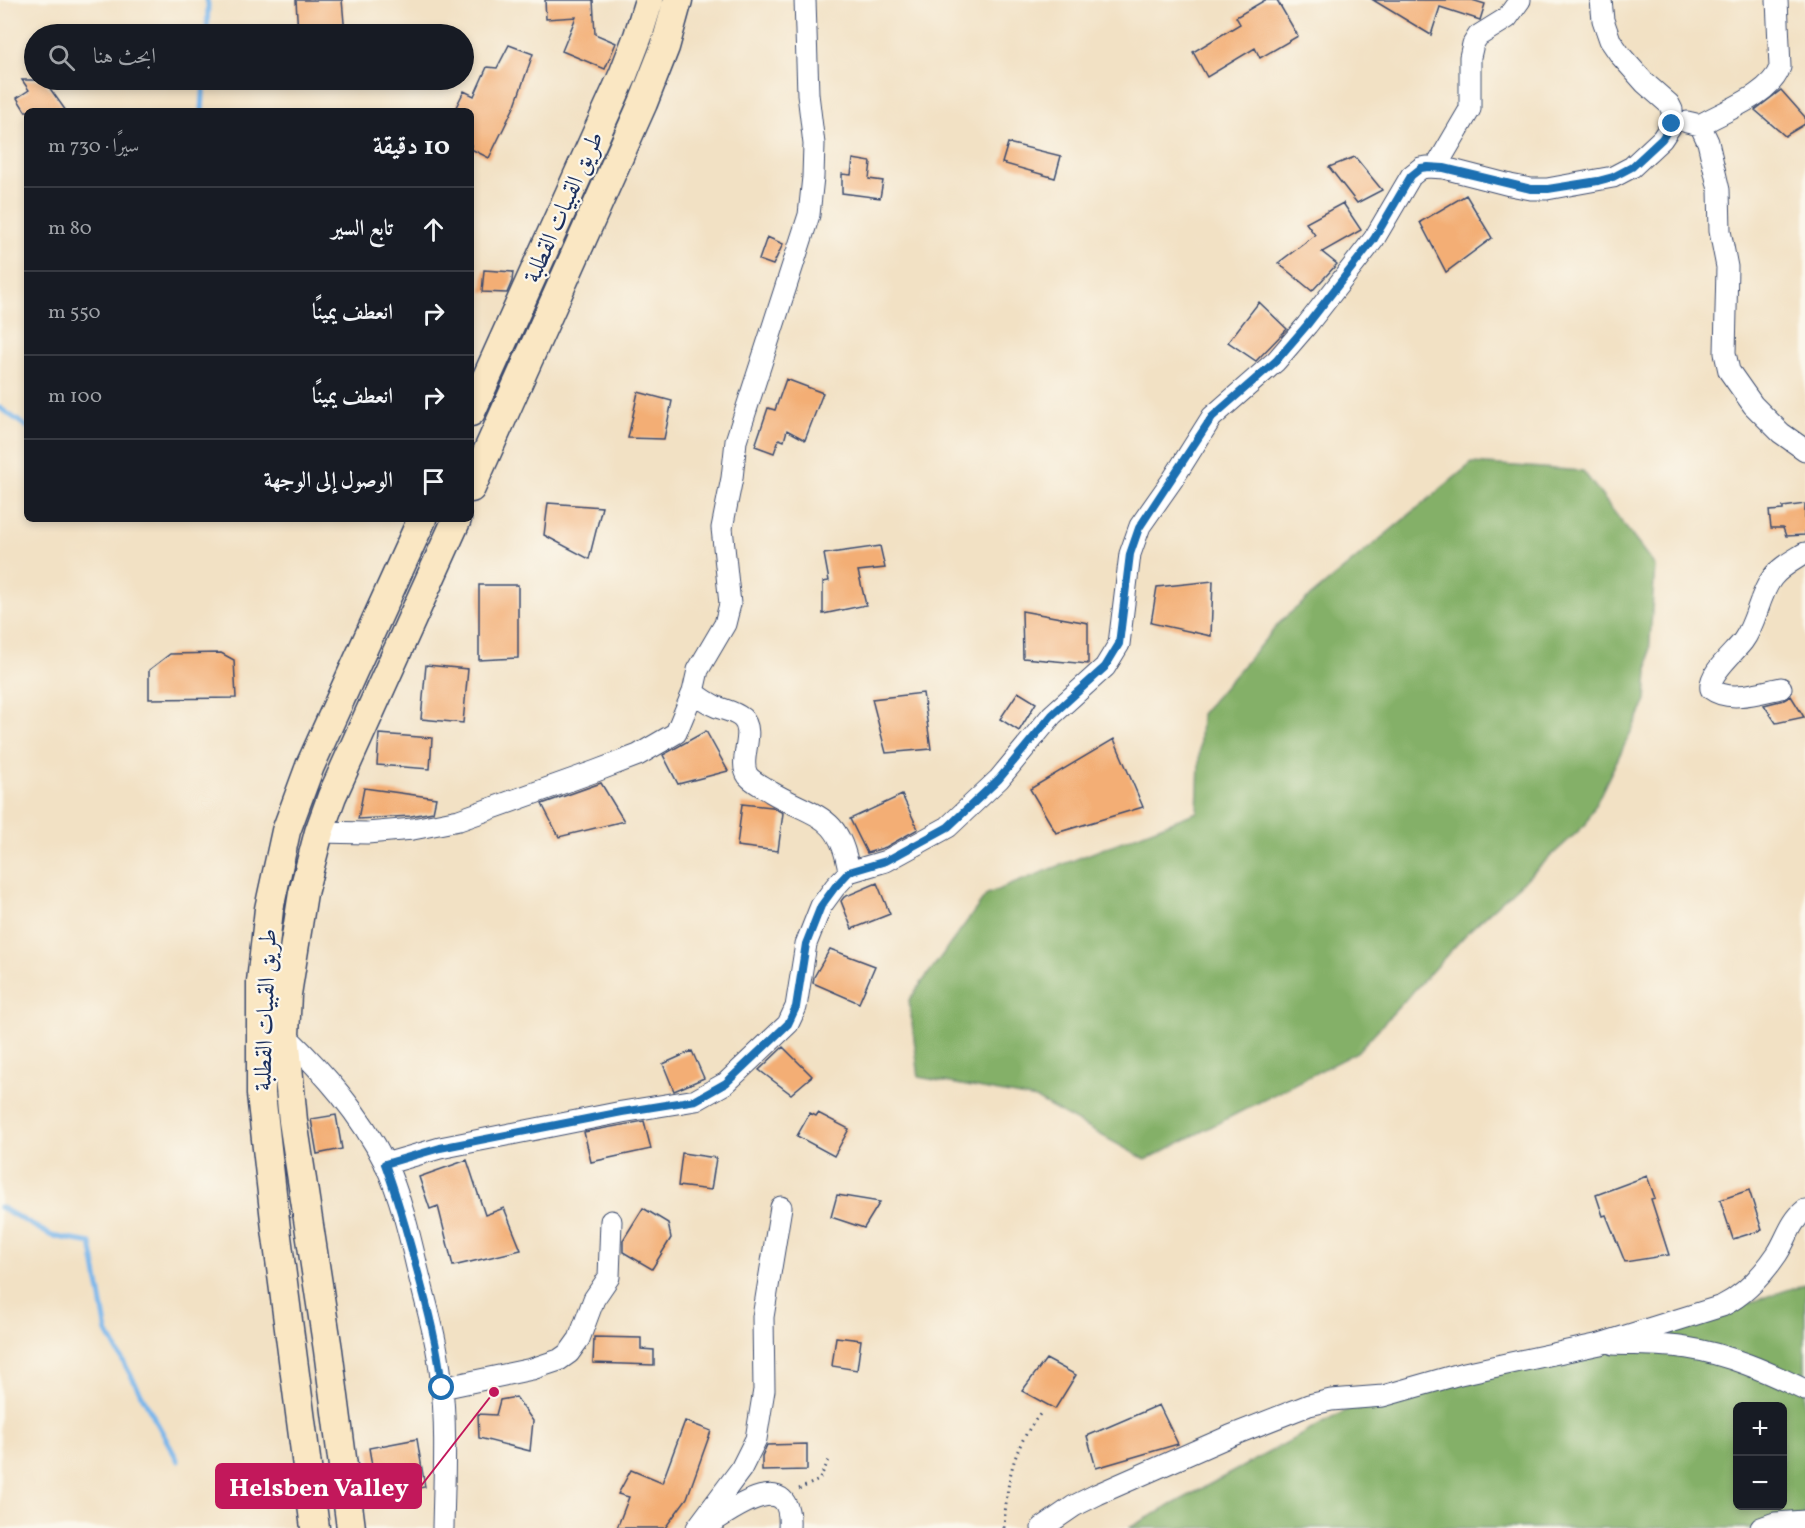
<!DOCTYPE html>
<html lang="ar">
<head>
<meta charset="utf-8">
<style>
	:root { --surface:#171b24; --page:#20242c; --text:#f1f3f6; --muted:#9ea1a6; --line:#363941 }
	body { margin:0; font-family:Vollkorn,Amiri,serif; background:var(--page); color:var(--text); direction:rtl }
	.controls { position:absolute; right:18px; bottom:18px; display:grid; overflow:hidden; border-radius:9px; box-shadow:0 3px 9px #0003 }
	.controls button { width:54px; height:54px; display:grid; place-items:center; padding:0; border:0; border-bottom:2px solid var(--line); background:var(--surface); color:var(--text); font:30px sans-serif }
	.stop { position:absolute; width:18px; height:18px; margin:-14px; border:4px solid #1f6fb2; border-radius:50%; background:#fff }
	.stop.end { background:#1f6fb2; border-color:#fff; box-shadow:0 2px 6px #0008 }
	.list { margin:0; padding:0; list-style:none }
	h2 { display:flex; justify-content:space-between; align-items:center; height:78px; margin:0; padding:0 24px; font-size:26px }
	h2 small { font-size:20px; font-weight:400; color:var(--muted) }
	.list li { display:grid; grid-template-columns:39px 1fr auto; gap:18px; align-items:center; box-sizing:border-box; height:84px; padding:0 24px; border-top:2px solid var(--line) }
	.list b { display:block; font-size:22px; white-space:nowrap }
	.list em { font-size:20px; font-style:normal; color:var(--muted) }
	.icon { flex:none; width:33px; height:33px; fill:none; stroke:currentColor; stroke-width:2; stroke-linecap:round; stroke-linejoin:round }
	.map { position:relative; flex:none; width:1805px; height:1528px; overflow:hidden; direction:ltr }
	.search { position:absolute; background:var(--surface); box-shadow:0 3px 9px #0003; left:24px; top:24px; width:450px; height:66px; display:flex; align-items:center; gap:15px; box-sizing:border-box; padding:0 21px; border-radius:33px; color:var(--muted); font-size:22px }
	.panel { position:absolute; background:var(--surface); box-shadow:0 3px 9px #0003; left:24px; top:108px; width:450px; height:414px; border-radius:9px; direction:rtl }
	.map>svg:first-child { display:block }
	.forest { fill:#84b068; stroke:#507063; stroke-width:1.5; fill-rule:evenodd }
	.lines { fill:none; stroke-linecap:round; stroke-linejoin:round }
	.stream { stroke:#78b6eb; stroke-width:5 }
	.building { fill:#f3ae75 }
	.minor-casing { stroke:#3b4a6d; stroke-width:23 }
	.secondary-casing { stroke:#3b4a6d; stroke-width:31 }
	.path { stroke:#3b4a6d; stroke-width:3; stroke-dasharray:1.5 4.5; stroke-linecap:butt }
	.minor { stroke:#fff; stroke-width:21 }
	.secondary { stroke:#fae7c3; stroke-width:28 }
	.route { stroke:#1f6fb2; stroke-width:8 }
	.labels { text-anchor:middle; stroke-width:4.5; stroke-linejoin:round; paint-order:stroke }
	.street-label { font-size:24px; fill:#1b2f5e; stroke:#fbf7ec }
	.leader { fill:none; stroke:#c2185b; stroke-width:2 }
	.callout-dot { fill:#c2185b; stroke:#fbf7ec; stroke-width:2 }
	.callout { fill:#c2185b; stroke:#c2185b; stroke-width:2 }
	.callout-label { font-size:26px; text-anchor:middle; font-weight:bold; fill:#fff }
</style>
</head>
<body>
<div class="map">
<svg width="1805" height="1528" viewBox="0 0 1805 1528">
	<rect width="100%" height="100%" fill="#fbf7ec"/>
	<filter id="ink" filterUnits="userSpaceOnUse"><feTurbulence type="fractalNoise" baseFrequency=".0167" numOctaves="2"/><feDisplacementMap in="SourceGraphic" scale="12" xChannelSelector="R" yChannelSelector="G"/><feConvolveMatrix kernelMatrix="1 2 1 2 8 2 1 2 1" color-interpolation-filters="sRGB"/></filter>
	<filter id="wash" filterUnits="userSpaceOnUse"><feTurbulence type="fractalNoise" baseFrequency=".008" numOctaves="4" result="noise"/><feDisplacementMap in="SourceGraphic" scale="24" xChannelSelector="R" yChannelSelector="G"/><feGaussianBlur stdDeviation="1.35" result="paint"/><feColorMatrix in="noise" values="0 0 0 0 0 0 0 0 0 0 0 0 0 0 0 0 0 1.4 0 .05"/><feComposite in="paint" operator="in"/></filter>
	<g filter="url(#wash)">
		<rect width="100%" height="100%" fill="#f2e1c4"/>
		<path class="forest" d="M1472,463l111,8 72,95 -9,135 -60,123 -116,106 -113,122 -211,108 -110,-61 -117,-22 -10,-77 78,-106 210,-82 4,-98 82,-95z
			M1805,1284v244h-676l240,-130 254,-53zM1738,1406h44v100h-44z"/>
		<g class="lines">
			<path class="stream" d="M207,34l1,-30 -1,-4
				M202,111l2,-31
				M0,408l27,19
				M0,1207l52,29 39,7 16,89 71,129"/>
		</g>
		<g id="blocks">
			<path class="building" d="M296,0h46l3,34h-47z
				M545,0h48l2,34 21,9 -11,26 -43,-18 14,-34 -30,2z
				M1265,0h12l21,36 -38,22 -5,-10 -48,29 -14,-25 47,-28 -4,-7z
				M1373,0h99l13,4 -5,16 -40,-13 -9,28z
				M509,45l24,9 -18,51 -26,53 -18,-9v-38h-17l10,-20 10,5 13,-29 10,1z
				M22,80h22l22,31h-41l-8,-13 12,-8z
				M1781,90l24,27v7l-20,12 -30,-26z
				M1008,143l53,13 -6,22 -53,-15z
				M1355,157l27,33 -25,13 -28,-36z
				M853,159l18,3 -2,17 14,2 -3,17 -38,-5v-19l9,1z
				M1466,195l26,43 -46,34 -26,-50z
				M1343,203l18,27 -39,22 15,12 -25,27 -34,-28 37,-28 -9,-12z
				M767,237l16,7 -10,21 -14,-5z
				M484,270l29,2 -1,9 -5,12 -25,-1z
				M1259,302l28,27 -31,32 -28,-19z
				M786,379l37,14 -18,47 -18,-10 -3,11 -5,-2 -5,14 -19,-7 13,-38 7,2z
				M638,392l34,9 -8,38 -36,-1z
				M548,503l54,4 -13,52 -45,-24z
				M1805,504v31l-19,1 -3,-8h-12l-2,-17 14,-1v-3z
				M880,546l5,22 -27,3 8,34 -43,9v-32l6,-1 -5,-27z
				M1213,581l-2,55 -60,-13 6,-36z
				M479,585h39v73l-39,2z
				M1022,611l66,12v41l-65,-6z
				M221,653l13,7 2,38 -87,1v-29l21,-16z
				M426,665l42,4 -5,54 -42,-4z
				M1018,692l18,11 -17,28 -19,-12z
				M923,693l8,56 -45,4 -14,-54z
				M1791,696l13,21 -28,6 -12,-18 20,-5z
				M706,731l22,40 -50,13 -15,-29z
				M379,734l53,4 -2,31 -53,-4z
				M1114,739l29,68 -87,26 -26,-44z
				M601,783l23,38 -65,16 -17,-33z
				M364,788l72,10 -3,14 -22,4 -53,3z
				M902,795l16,34 -32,18 -19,6 -17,-34z
				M742,804l30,3 11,6 -5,38 -41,-5z
				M877,883l13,31 -38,15 -11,-28 3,-4z
				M830,949l45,17 -16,37 -46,-20 1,-6z
				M783,1047l29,29 -21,18 -32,-24z
				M692,1051l12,27 -30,13 -11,-27z
				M810,1113l6,3 2,-3 31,16 -15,27 -37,-20z
				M336,1115l6,34 -25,5 -6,-35z
				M644,1121l7,28 -60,13 -7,-30z
				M682,1153l34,5 -5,32 -33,-4z
				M467,1160l18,55 19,-7 17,42 -68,16 -15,-60 -8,3 -11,-32z
				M1647,1176l8,22 -4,1 18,56 -44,7 -19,-47 -3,1 -7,-21z
				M1749,1190l13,40 -29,9 -13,-39z
				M837,1195l43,7 -16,26 -33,-11z
				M643,1208l25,15 3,15 -19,31 -29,-17v-12z
				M594,1337l47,1v11l13,1v15l-61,-2z
				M836,1337l25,3 -4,30 -25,-4z
				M1046,1359l30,16 -21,34 -33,-18z
				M516,1397l17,24 -3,30 -51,-13 -1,-24 18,1 4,-15z
				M1159,1405l19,39 -82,24 -9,-32z
				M685,1421l26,10 -24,67 -22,30h-48l12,-31 -11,-3 13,-24 31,13z
				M417,1439l8,48 -48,8 -8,-47z
				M807,1444v26l-45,1v-15l5,-11z"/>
		</g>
	</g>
	<g filter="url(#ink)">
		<use href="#blocks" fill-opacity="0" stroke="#3b4a6d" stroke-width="1.5"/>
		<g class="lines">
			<defs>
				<path id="minor" d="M1687,122l13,3c24,-14 72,-31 80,-58l-3,-67
					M1700,125l8,17 11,48 1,41 7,36 -2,86 4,18 24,34 28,28 24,17
					M1436,167l34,-58v-52l3,-13 5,-8 29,-18 13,-18
					M1781,688c-20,4 -52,15 -70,1 -3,-15 23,-36 32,-48 14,-19 15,-44 29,-63 8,-11 22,-18 33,-25
					M693,692l5,-22 27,-46 5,-20 -8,-76 10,-50 4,-37 73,-226 4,-38 1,-33 -6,-50 -3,-94
					M319,832l48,1 46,-4 46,-9 137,-49 42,-16 38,-22 17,-41c8,6 15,11 24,15 8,3 18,5 25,11 15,14 -5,43 6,58 6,7 16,11 23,16 44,26 69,21 78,80
					M285,1035c39,38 75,78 100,128 15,32 24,70 32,104 9,37 20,73 24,111 6,49 3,101 2,150
					M385,1164l55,-16 182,-36 74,-12 30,-17 62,-59 8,-17 10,-63 15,-38 14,-19 14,-15 37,-11 62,-34 51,-48 53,-64 53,-48 14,-23 11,-90 10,-28 33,-47 39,-62 64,-56 31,-36 67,-86 37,-63 10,-8 7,-1 16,1 66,17 21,4h16l66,-12 19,-10 30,-28 10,-15v-14l-3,-6 -24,-21 -24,-27 -11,-16 -7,-20 -2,-20
					M1613,1344c24,1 50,0 74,4 41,6 81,24 118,42
					M442,1388l90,-19 27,-9 10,-7 10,-14 15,-40 15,-22 2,-56
					M697,1528l44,-59 15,-30 8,-49 -1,-73 18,-110
					M704,1528c24,-16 89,-65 85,0
					M1042,1528l32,-22 24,-12 132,-58 79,-31 22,-5 52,-4 77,-22 140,-30 122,-38c22,-11 40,-30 55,-52 10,-15 13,-32 28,-44
					M1761,1528l14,-5 30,-2"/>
				<path id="secondary" d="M471,412l152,-337 15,-39 11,-36
					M471,488l172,-385 22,-56 13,-47
					M315,1528l-39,-299 -15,-135v-112l8,-73 17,-78 24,-65 112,-247
					M351,1528l-23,-178 -35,-229 -8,-86 2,-41 16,-101 16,-61 13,-36 125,-277"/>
			</defs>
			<use href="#minor" class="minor-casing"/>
			<use href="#secondary" class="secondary-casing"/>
			<path class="path" d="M799,1489l20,-9 10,-20
				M1004,1528c3,-45 7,-79 37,-115"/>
			<use href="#minor" class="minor"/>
			<use href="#secondary" class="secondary"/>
		</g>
	</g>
	<g class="lines" filter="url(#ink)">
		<path class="route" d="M442,1388c-3,-34 -11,-67 -20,-100 -11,-42 -22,-83 -37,-124l55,-16 182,-36 74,-12 30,-17 62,-59 8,-17 10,-63 15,-38 14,-19 14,-15 37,-11 62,-34 51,-48 53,-64 53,-48 14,-23 11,-90 9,-26 73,-111 64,-56 31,-36 67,-86 37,-63 10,-8 7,-1 16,1 87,21h17l50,-8 15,-4 19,-10 30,-28 10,-15"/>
	</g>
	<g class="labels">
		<g class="street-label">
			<text transform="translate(563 207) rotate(-66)" y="8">طريق القبيات القطلبة</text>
			<text transform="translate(265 1010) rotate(-88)" y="8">طريق القبيات القطلبة</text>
		</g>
	</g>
	<path class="leader" d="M494 1392L421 1486"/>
	<circle class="callout-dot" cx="494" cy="1392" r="6"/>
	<rect class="callout" x="216" y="1464" width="205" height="44" rx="6"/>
	<g class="callout-label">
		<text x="319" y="1496">Helsben Valley</text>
	</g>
</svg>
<div class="controls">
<button>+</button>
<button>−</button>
</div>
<div class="stop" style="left:442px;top:1388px"></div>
<div class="stop end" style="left:1672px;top:124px"></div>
<div class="search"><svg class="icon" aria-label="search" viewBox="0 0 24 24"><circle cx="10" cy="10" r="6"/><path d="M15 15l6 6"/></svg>ابحث هنا</div>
<section class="panel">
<h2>10 دقيقة<small>سيرًا · 730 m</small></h2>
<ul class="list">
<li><svg class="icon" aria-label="ahead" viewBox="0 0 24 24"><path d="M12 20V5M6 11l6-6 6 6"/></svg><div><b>تابع السير</b></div><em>80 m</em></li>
<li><svg class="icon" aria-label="right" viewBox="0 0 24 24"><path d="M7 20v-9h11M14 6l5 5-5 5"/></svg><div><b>انعطف يمينًا</b></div><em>550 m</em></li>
<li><svg class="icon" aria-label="right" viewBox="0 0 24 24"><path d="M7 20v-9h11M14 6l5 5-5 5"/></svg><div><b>انعطف يمينًا</b></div><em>100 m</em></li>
<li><svg class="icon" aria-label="arrive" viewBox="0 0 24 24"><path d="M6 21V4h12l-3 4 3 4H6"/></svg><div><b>الوصول إلى الوجهة</b></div></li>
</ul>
</section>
</div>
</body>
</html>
